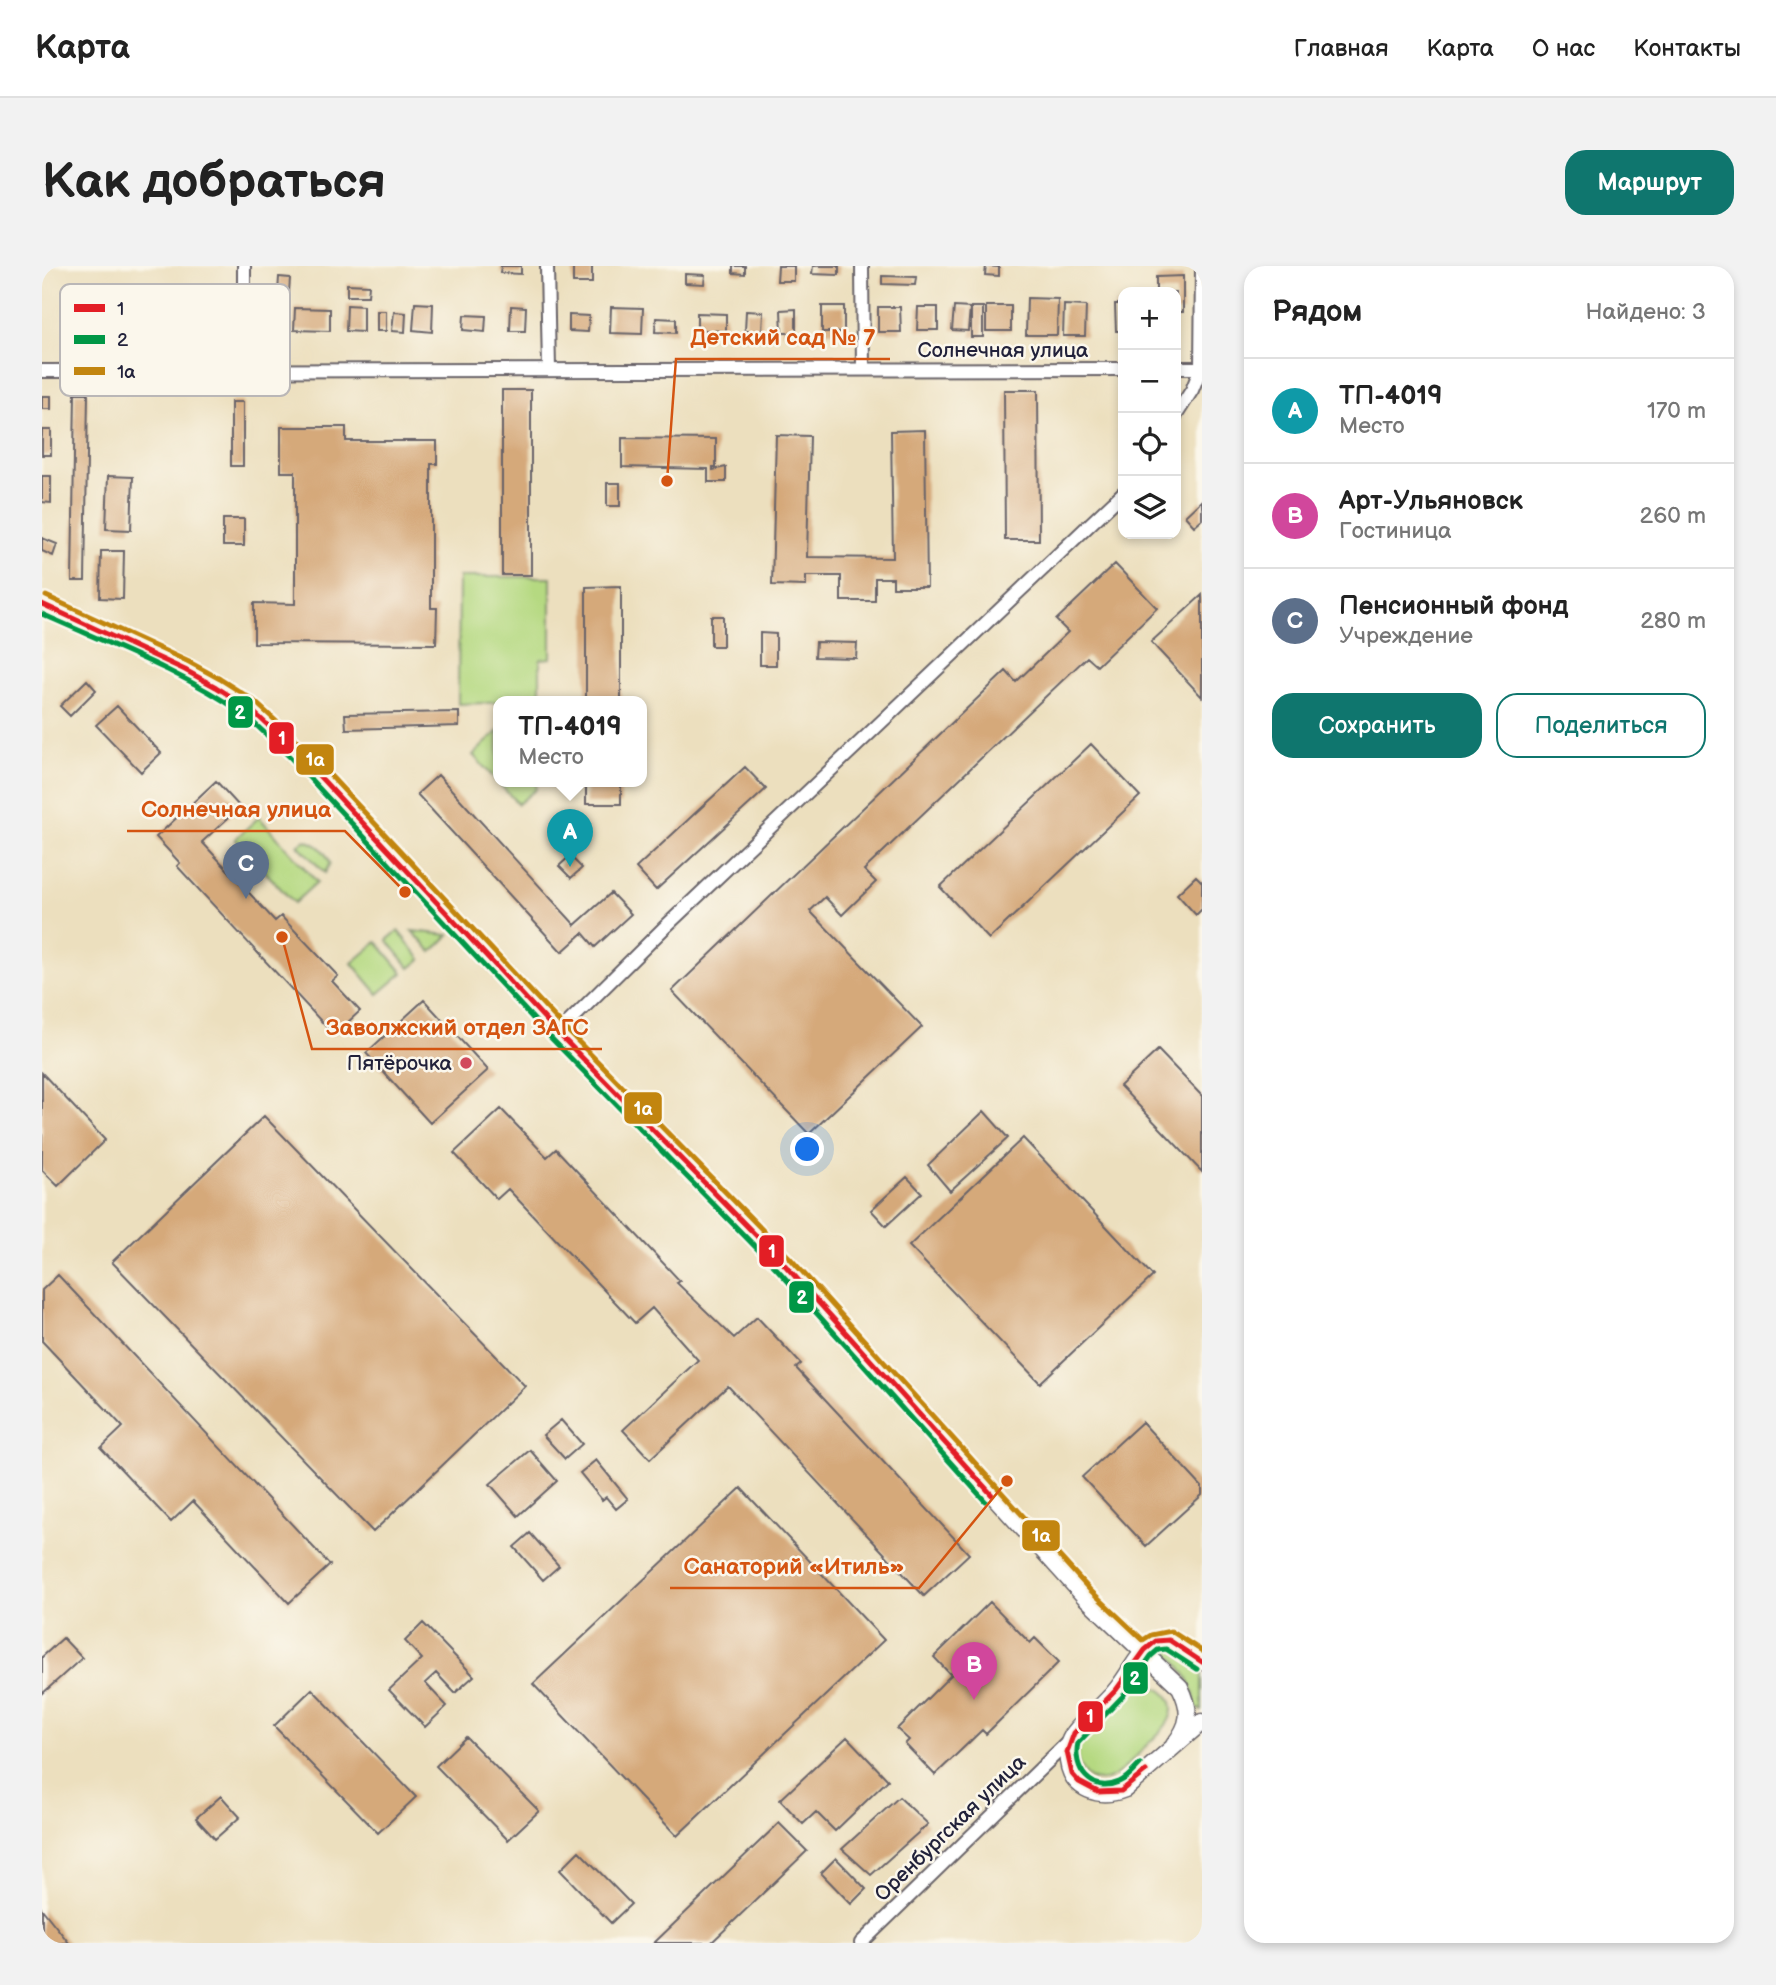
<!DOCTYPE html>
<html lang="ru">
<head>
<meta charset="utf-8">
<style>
	:root { --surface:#fff; --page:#f2f2f2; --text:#222; --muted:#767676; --line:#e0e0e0; --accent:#0f766e }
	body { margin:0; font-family:"Balsamiq Sans",sans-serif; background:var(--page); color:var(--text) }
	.controls { position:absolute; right:21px; top:21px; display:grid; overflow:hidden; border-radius:14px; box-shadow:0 4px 10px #0003 }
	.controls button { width:63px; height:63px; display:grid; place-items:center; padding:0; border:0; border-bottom:2px solid var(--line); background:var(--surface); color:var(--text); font:35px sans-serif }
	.you { position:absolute; left:766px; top:884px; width:24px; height:24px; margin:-18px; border:5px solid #fff; border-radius:50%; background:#1a73e8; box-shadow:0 0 0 10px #1a73e833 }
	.badge { display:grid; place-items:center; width:46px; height:46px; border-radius:50%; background:var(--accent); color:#fff; font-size:23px; font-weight:700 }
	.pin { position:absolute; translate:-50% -58px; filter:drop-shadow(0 2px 4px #0008) }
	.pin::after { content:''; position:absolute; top:37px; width:24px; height:21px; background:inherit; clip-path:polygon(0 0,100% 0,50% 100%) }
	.popup { position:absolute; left:451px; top:430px; width:154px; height:91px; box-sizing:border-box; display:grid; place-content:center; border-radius:14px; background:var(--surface); filter:drop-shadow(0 2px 5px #0005); font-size:23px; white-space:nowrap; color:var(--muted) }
	.popup b { font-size:26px; color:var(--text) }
	.popup::after { content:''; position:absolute; left:50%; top:100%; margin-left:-14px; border:14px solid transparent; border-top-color:var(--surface) }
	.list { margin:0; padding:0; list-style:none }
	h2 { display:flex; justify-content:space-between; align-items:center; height:91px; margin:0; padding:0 28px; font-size:30px }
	h2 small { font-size:23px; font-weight:400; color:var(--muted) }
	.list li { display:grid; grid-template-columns:46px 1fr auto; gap:21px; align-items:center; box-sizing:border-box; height:105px; padding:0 28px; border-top:2px solid var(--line) }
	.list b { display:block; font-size:26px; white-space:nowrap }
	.list p { margin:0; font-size:23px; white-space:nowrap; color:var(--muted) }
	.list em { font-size:23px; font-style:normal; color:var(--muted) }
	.actions { display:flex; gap:14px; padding:21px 28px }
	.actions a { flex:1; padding:16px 0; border:2px solid var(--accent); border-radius:21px; text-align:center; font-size:24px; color:var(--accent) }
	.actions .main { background:var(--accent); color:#fff }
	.icon { flex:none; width:38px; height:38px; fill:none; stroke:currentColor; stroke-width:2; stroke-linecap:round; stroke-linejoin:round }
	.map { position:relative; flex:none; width:1160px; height:1677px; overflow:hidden; border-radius:21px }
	header { display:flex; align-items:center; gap:42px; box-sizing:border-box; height:98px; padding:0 35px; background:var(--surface); border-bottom:2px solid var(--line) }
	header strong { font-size:33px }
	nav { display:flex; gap:38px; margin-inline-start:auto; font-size:24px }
	.intro { display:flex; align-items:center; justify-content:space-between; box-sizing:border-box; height:168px; padding:0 42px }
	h1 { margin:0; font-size:49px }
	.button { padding:18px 32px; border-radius:21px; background:var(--accent); color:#fff; font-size:24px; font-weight:700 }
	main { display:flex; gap:42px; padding:0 42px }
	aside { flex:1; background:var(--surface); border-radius:21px; box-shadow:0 4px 10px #0003 }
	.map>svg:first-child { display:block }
	.green { fill:#b5d981; stroke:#6c7e5e; stroke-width:2 }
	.building { fill:#d5a97a }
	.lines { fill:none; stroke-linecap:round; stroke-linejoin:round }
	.street-casing { stroke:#696469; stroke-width:16 }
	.secondary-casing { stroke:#696469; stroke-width:19 }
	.street { stroke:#fff; stroke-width:12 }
	.secondary { stroke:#fff; stroke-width:16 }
	.bus-1-casing { stroke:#fbf7ec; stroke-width:10 }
	.bus-2-casing { stroke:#fbf7ec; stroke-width:10 }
	.bus-3-casing { stroke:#fbf7ec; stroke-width:10 }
	.bus-1 { stroke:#e31e25; stroke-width:5 }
	.bus-2 { stroke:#009746; stroke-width:5 }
	.bus-3 { stroke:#c2850f; stroke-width:5 }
	.poi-dot { fill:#d1495b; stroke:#fbf7ec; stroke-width:2.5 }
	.labels { text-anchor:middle; stroke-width:5; stroke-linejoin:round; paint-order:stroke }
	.street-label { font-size:21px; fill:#22223b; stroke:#fbf7ec }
	.poi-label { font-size:21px; fill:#22223b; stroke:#fbf7ec; text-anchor:end }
	.key { fill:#fbf7ec; stroke:#bab7b7; stroke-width:2 }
	.key-label { font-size:19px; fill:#22223b }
	.leader { fill:none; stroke:#d45411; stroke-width:2.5 }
	.callout-dot { fill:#d45411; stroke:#fbf7ec; stroke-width:2.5 }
	.callout-label { font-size:23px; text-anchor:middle; font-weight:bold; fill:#d45411; stroke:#fbf7ec; stroke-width:5; stroke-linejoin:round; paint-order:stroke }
	.line-badge { stroke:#fbf7ec; stroke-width:2.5 }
	.badge-label { font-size:19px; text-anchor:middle; font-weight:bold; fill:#fff }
</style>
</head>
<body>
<header>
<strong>Карта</strong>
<nav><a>Главная</a><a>Карта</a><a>О нас</a><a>Контакты</a></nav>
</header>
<div class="intro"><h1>Как добраться</h1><a class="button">Маршрут</a></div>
<main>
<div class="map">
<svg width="1160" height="1677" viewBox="0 0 1160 1677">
	<rect width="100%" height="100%" fill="#fbf7ec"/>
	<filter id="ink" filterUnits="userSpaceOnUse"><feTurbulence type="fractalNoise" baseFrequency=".0143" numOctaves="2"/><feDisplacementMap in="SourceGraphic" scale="14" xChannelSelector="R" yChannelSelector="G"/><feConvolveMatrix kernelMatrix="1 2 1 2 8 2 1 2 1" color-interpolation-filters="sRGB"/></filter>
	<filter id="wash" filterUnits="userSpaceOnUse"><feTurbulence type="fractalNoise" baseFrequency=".00686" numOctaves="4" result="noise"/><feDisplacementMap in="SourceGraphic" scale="28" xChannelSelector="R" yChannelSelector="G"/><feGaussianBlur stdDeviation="1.57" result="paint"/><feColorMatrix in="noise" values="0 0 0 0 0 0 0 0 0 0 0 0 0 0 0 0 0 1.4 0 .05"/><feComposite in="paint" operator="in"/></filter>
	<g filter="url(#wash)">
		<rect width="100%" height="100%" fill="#ecdfbe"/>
		<path class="green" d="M417,311h92v81l-11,1v42l-82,3z
			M456,465v50h38v8l-18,15 -45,-49z
			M217,551l58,65 -23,21 -59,-64z
			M263,574c12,4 20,10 25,23l-5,10 -27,-28z
			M356,665l23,28 -11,9 -23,-28z
			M370,665l37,4 -17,17z
			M335,676l26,31 -25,21 -26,-31z
			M1127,1383h4l29,24v38l-6,-3c-2,-23 -11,-38 -27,-54z
			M1099,1419c18,-1 37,13 29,33 -4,11 -17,20 -25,29 -14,15 -45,54 -64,22 -6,-10 -4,-22 0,-31l51,-50z"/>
		<g id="blocks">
			<path class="building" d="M459,0h20v8l-21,-1z
				M531,0h19v17h-19z
				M691,0h12v8l-12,-1z
				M736,0h16v15h-17z
				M771,0h26v9l-27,-1z
				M944,0l13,1v9l-14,-1z
				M643,8l20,1 -1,9 -19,-1z
				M840,10l34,1 -1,8 -33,-1z
				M1141,10v36h-7v-20h-20v-15z
				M237,11l11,1 -1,15h-11z
				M305,18l22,1 -1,11h-21z
				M985,32l31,1 -1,36h-31z
				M373,37l18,1 -1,28 -19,-2z
				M1073,38h8v27h-7z
				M215,39h18v25h-18z
				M305,39l16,1v26l-17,-1z
				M1022,39l22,1 -1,30h-22z
				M469,40l15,1 -1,24h-15z
				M780,40h22v26h-22z
				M944,40h25v25h-25z
				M50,41h13v38h-12z
				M569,41l32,1 -1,26 -32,-1z
				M836,41h22l1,25h-23z
				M876,41h20v23h-21z
				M912,41l16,1 -2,23 -16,-1z
				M929,41h12v30h-12z
				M253,42l35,1v22l-36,-1z
				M754,43v24h-14l-1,-23z
				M335,45h9v20h-9z
				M704,45l17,1 -1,19h-17z
				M352,46l12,1 -1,19 -13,-1z
				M655,47l29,1v17l-29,-1z
				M422,49l22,1 -1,16 -22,-2z
				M527,49l20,1 -1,16 -19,-1z
				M162,50l23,1 -1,30 -23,-1z
				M614,52l20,1v14l-21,-1z
				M68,53h25v25h-25z
				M100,55h47v26h-47z
				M239,56h8v14h-8z
				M23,57h12l-1,16 -12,-1z
				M460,124h29v185h-29z
				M962,124h34l1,150h-34z
				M33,127h13l-3,188h-13z
				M0,130h9v13h-9z
				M189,136h12v64h-12z
				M239,161h65v14h91v23h-6v144h6l-1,36 -182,-1v-40l41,1v-132h-14z
				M0,164h9v25h-9z
				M883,164l2,157h-34v-9h-18v23h-34v-25h-35v10l-34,-1 4,-150 34,1 -3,121 86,1 -2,-127z
				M580,172l94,1v28h-3v3l13,-3v15h-18v-13l-86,-2z
				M0,210h9v27l-9,-1z
				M66,210l25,1 -2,53 -25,-1z
				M565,217h13v23h-13z
				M1160,234v19l-8,7 -9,-10z
				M181,253h21v27h-21z
				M0,272l15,6 -4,12 -11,-5z
				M59,285h23l-1,48 -23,-1z
				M1073,298l42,44 -60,58 -10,-9 -223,213 12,12 -34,33 -17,-18 -15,14 112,116 -113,107 -137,-143 334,-320 10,11 52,-50 -12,-12z
				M579,320v115h-35v-114z
				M1160,329v102l-51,-55z
				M669,350h12v30h-12z
				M718,367l16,1v31h-16z
				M774,376l41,1 -1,15 -41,-1z
				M45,414l9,10 -26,26 -10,-10z
				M75,440l44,47 -20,19 -45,-47z
				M417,446v14l-113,3 -1,-15z
				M1049,478l49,52 -151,143 -49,-52z
				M703,501l21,22 -110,101 -20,-22z
				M396,509l137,150 36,-32 20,21 -36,33 -12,-14 -21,19 -145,-158z
				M174,515l24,26 -38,35 73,79 6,-5 57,60 -6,5 28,30 -26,24 -157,-169 3,-3 -24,-26z
				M544,515h35v23h-35z
				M528,590l12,12 -11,10 -12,-12z
				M1154,610l6,6v27l-6,6 -19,-21z
				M382,734l64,70 -58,53 -64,-70z
				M1116,784l44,46v76l-82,-86z
				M0,807l63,67 -47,46 -16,-16z
				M459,843l46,48 9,-8 124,132 -3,2 57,55 23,-21 44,47 -5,4 173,186 -45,42 -196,-210 -78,73 -27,-29 75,-70 -46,-52 -17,15 -127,-134 -11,10 -43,-46z
				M942,845l24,27 -58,53 -22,-26z
				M222,850l261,270 -152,146 -261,-270z
				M981,872l130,138 -113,107 -131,-137z
				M865,911l15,16 -36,33 -15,-16z
				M16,1009l272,290 -41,38 -96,-102 -22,21 -70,-74 22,-21 -81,-86v-51z
				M519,1154l21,24 -17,15 -22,-24z
				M1100,1156l60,65v8l-56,51 -64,-69z
				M488,1184l27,31 -39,35 -28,-32z
				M554,1194l32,39 -12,10 -10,-12 -4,3 -22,-27z
				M699,1222l143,152 -207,196 -144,-152z
				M488,1267l29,33 -16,14 -29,-33z
				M948,1336l40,41 5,-5 24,24 -73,72 -4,-4 -47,45 -30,-31 4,-4 -12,-11 54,-54 -17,-18z
				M381,1357l51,53 -19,17 -19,-20 -11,10 22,23 -22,21 -36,-37 33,-31 -17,-18z
				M21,1372l19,20 -40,36v-37z
				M270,1423l104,108 -38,36 -104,-107z
				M424,1471l73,74 -31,29 -72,-74z
				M805,1471l41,43 -53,51 -19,-19 -13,12 -23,-24z
				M179,1530l19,21 -25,22 -19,-21z
				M857,1531l29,27 -57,51 -29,-26z
				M737,1557l28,28 -96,92h-57z
				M537,1585l52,53 -20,19 -51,-53z
				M794,1592l30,31 -15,15 -30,-31z
				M0,1643l27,34h-27z"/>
		</g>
	</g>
	<g filter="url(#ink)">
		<use href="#blocks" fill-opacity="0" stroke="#696469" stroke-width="2"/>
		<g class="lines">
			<defs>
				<path id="street" d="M202,0v105
					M505,0l2,104
					M820,0l1,103
					M1134,102h25
					M0,105l1081,-2
					M1134,149l16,-25 9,-22 1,-102
					M516,767l106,-105 459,-435
					M819,1677l207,-201"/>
				<path id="secondary" d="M0,338l143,66 31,17 32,20 48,44 262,282 225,230 301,333 96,91c12,24 10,38 -6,58
					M1160,1396l-33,-22c-8,0 -14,0 -20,6 -12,10 -19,26 -29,39 -10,14 -24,26 -37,38 -5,5 -10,10 -13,17 -3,6 -3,14 -2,21 4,29 32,38 57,28l77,-67"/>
			</defs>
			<use href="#street" class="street-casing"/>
			<use href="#secondary" class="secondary-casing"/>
			<use href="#street" class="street"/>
			<use href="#secondary" class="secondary"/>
			<defs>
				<path id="bus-1" d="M0,338l143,66 31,17 32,20 48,44 262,282 225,230 209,232
					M1104,1505l-25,20 -23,1 -19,-10 -7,-8 -5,-22 7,-19 42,-43 29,-40 11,-9 13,-1 33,22"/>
				<path id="bus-2" d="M0,348c64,29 142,58 200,99 17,13 32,30 48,44l262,282 225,230 208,232
					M1098,1498c-6,6 -13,15 -21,18 -28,12 -47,-14 -41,-39l45,-47 28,-40 7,-6 8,-1 31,20"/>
				<path id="bus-3" d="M4,330l143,66 31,17 33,21 49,45 262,282 225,230 301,333 53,50 8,-5 20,-4 31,20"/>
			</defs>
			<use href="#bus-1" class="bus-1-casing"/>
			<use href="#bus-2" class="bus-2-casing"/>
			<use href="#bus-3" class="bus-3-casing"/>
			<use href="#bus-1" class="bus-1"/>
			<use href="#bus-2" class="bus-2"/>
			<use href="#bus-3" class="bus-3"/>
		</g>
	</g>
	<circle class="poi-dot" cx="424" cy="797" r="7"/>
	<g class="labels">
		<g class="street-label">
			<text x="961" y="91">Солнечная улица</text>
			<text transform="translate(908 1562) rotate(-44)" y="7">Оренбургская улица</text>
		</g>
		<g class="poi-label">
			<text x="410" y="804">Пятёрочка</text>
		</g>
	</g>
	<rect x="18" y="18" width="230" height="112" rx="10" class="key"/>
	<rect x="32" y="38" width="31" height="8" fill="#e31e25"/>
	<rect x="32" y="69" width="31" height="9" fill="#009746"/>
	<rect x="32" y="101" width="31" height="8" fill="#c2850f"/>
	<g class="key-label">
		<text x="75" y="49">1</text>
		<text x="75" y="80">2</text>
		<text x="75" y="112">1а</text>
	</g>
	<path class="leader" d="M625 215L634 93H848M363 626L303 565H85M240 671L270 783H560M965 1215L877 1322H628"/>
	<g class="callout-dot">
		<circle cx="625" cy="215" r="7"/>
		<circle cx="363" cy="626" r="7"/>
		<circle cx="240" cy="671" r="7"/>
		<circle cx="965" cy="1215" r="7"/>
	</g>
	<g class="callout-label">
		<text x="741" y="79">Детский сад № 7</text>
		<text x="194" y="551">Солнечная улица</text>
		<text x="415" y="769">Заволжский отдел ЗАГС</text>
		<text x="752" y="1308">Санаторий «Итиль»</text>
	</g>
	<g class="line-badge">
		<rect x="185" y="429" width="27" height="34" rx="7" fill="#009746"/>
		<rect x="226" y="455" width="27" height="34" rx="7" fill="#e31e25"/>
		<rect x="253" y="477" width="40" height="33" rx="7" fill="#c2850f"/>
		<rect x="581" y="825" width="40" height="34" rx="7" fill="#c2850f"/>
		<rect x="716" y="968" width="27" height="34" rx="7" fill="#e31e25"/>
		<rect x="746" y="1014" width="27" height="34" rx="7" fill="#009746"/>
		<rect x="979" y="1253" width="40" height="33" rx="7" fill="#c2850f"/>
		<rect x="1080" y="1395" width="27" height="34" rx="7" fill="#009746"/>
		<rect x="1035" y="1434" width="27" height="33" rx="7" fill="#e31e25"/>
	</g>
	<g class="badge-label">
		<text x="198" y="453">2</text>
		<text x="240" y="479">1</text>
		<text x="273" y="500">1а</text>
		<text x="601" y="849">1а</text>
		<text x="730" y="992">1</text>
		<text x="760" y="1038">2</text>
		<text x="999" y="1276">1а</text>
		<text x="1093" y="1419">2</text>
		<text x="1048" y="1457">1</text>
	</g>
</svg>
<div class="controls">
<button>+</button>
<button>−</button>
<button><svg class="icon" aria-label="locate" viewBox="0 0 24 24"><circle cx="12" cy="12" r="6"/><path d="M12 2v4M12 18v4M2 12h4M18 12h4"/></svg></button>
<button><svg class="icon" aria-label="layers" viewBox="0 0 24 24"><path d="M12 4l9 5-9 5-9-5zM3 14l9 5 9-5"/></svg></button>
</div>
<div class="you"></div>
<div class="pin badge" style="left:528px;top:601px;background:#0f9aa8">A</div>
<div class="popup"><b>ТП-4019</b>Место</div>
<div class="pin badge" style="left:932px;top:1434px;background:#d1479c">B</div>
<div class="pin badge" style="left:204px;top:633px;background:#5c6f8a">C</div>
</div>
<aside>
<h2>Рядом<small>Найдено: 3</small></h2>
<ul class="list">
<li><span class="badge" style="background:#0f9aa8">A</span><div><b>ТП-4019</b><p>Место</p></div><em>170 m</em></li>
<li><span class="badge" style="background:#d1479c">B</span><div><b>Арт-Ульяновск</b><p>Гостиница</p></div><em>260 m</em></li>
<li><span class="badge" style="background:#5c6f8a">C</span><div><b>Пенсионный фонд</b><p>Учреждение</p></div><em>280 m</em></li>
</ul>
<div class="actions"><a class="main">Сохранить</a><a>Поделиться</a></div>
</aside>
</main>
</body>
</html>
